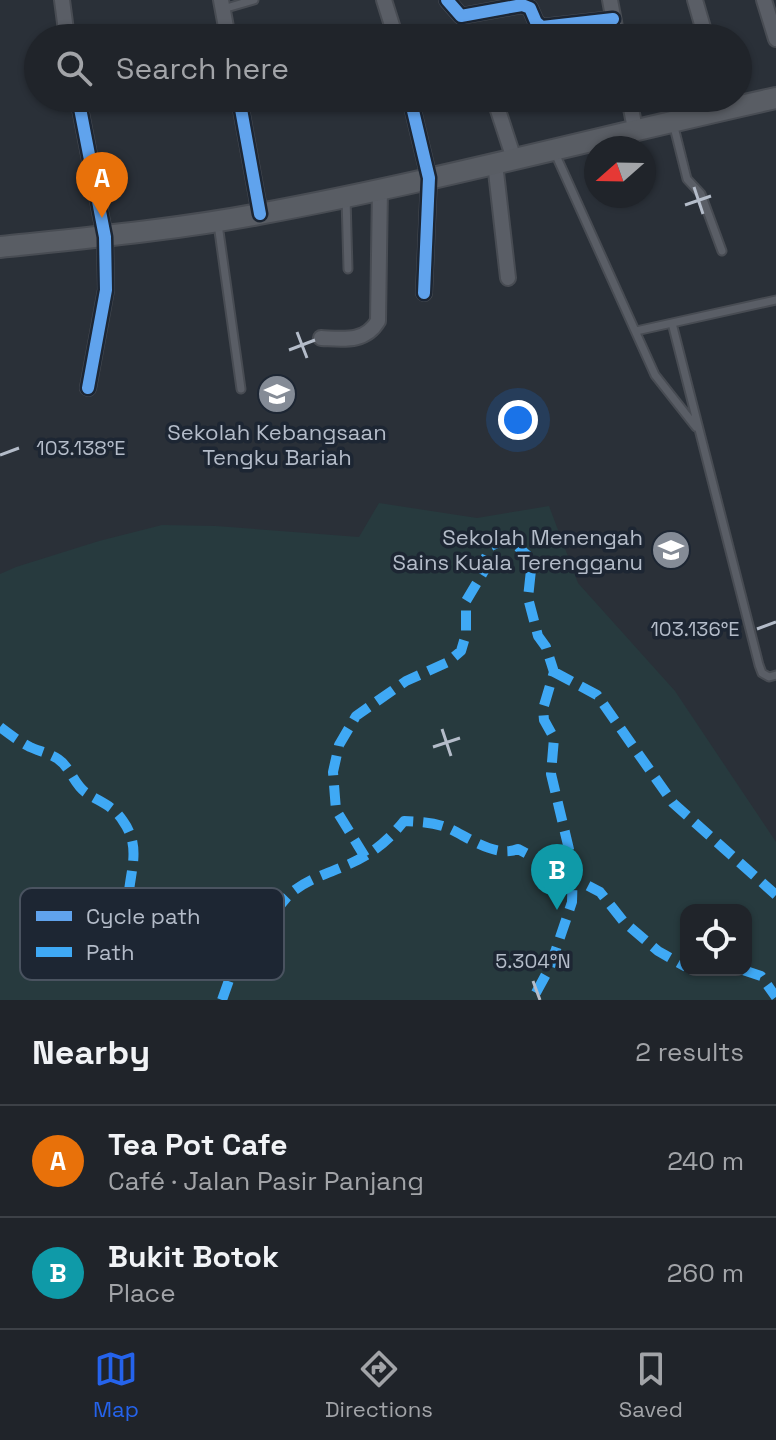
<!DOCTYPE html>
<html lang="en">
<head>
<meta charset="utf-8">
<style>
	:root { --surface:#20242a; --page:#2d3036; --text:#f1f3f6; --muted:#a2a4a8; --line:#3d4147; --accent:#2563eb }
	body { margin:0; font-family:"Space Grotesk",sans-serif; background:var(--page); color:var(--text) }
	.controls { position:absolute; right:24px; bottom:24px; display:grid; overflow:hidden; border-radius:16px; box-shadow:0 2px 6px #0004 }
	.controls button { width:72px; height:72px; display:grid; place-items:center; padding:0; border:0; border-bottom:2px solid var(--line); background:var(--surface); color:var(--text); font:40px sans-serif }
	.compass { position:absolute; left:584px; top:136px; width:72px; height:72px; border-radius:50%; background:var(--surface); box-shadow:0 2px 6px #0004; rotate:250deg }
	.you { position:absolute; left:518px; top:420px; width:28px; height:28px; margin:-20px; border:6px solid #fff; border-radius:50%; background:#1a73e8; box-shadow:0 0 0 12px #1a73e833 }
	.badge { display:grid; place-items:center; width:52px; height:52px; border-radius:50%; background:var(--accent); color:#fff; font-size:26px; font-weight:700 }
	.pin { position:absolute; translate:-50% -66px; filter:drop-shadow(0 2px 4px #0008) }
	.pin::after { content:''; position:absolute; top:42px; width:28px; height:24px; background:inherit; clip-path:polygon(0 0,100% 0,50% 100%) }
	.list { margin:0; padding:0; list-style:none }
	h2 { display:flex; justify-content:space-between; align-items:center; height:104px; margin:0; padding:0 32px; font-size:34px }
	h2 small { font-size:26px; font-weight:400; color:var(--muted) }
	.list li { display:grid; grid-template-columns:52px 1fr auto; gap:24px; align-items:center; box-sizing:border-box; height:112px; padding:0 32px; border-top:2px solid var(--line) }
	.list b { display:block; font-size:30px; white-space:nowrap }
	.list p { margin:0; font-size:26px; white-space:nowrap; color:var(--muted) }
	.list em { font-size:26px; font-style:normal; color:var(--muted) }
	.icon { flex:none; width:44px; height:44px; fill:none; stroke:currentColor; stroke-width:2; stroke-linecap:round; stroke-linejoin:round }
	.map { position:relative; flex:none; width:776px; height:1000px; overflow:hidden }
	.search { position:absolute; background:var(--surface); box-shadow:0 2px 6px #0004; left:24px; right:24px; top:24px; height:88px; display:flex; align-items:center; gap:20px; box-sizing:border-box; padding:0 28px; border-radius:44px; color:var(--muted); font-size:30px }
	.sheet { height:328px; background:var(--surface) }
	nav { display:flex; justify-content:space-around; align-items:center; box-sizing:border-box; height:112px; border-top:2px solid var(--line); background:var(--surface); font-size:22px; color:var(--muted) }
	nav a { display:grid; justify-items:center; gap:4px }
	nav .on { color:var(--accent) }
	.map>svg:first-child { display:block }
	.green { fill:#273a3e; fill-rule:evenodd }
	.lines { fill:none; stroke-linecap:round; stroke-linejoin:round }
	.service-casing { stroke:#484c53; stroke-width:11 }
	.minor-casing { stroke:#484c53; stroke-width:18 }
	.secondary-casing { stroke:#484c53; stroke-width:24 }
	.service { stroke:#5a5e66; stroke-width:7 }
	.minor { stroke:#5a5e66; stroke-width:14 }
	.secondary { stroke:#595d64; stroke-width:20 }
	.quiet { stroke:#3fa9f5; stroke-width:10; stroke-dasharray:20 10; stroke-linecap:butt }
	.cycleway-casing { stroke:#1d2633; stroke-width:17 }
	.cycleway { stroke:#60a3ed; stroke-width:12 }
	.ticks { fill:none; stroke:#b4bcc9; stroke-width:3 }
	.labels { text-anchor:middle; stroke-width:7; stroke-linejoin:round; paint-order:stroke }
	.poi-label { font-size:22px; fill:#b4bcc9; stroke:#1d2633 }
	.key { fill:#1d2633; stroke:#4a5360; stroke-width:2 }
	.key-label { font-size:22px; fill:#b4bcc9 }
	.ticks-label { font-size:20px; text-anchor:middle; fill:#b4bcc9; stroke:#1d2633; stroke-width:7; stroke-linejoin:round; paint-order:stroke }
</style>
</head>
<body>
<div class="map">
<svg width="776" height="1000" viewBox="0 0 776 1000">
	<rect width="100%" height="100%" fill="#2a3038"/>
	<path class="green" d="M379,503l98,15 72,-12 29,77 97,108 101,151v158h-776v-426l16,-7 83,-26 63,-16 54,1 143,11zM686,910h60v60h-60z"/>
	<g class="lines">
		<defs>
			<path id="service" d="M223,9l31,-9
				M673,123l14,56 14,15 21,57
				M554,151l101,224 41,52
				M346,198l2,71
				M218,224l23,165
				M672,323l87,342 3,8 7,4 7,-2
				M636,331l140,-31"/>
			<path id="minor" d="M62,0l5,38
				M221,0l7,38
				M384,0l12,38
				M447,0l14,16 61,-11 8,3 6,14 6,5 71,-8
				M610,0l7,38
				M695,0l11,38
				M764,0l12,39
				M78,98l27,139 1,53 -18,98
				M239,98l21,116
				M410,98l19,80 -5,115
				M494,98l20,61
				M629,98l6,31
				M495,163l13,115
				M321,338c22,1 44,5 57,-17l2,-133"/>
			<path id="secondary" d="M0,247c87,-9 174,-17 259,-33 174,-32 345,-78 517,-116"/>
		</defs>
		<use href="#service" class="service-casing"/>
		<use href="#minor" class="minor-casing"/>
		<use href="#secondary" class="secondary-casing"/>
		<use href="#service" class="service"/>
		<use href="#minor" class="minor"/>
		<use href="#secondary" class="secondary"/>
		<path class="quiet" d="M554,672l43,23 76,108 103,92
			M0,727c9,7 20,15 30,20 9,4 21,7 28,12 12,8 16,25 27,33 14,10 28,13 38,29 17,24 9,44 6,70 -5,46 30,68 70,75 19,4 35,5 50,-9 19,-18 21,-43 39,-61 16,-16 39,-22 59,-31 24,-10 41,-24 57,-44 15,1 29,1 44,7 20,9 47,30 70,21l82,43 24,30 34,29 28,16
			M365,857l-29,-47 -3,-38 6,-27 17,-29 50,-35 42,-19 13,-11 5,-17v-33l18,-30 1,-12 6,-13 11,-5 15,5 10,9 4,15 -3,28 10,38 8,11 8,25 -11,37 1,11 10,18 -3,36 22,92 -1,36 -22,65 -18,33
			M743,970l18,6 15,21
			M222,1000l11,-31"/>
		<defs>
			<path id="cycleway" d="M447,0l14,16 61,-11 8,3 6,14 6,5 71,-8
				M78,98l27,139 1,53 -18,98
				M239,98l21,116
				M410,98l19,80 -5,115"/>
		</defs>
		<use href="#cycleway" class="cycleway-casing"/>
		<use href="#cycleway" class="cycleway"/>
	</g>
	<path class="ticks" d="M694,187l9,27M685,205l26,-9M297,332l10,26M289,350l26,-10M0,455l19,-7M757,629l19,-7M442,729l9,27M433,747l27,-9M533,981l7,19"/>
	<defs>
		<symbol id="school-disc" viewBox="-11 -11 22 22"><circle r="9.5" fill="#848b96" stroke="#1d2633"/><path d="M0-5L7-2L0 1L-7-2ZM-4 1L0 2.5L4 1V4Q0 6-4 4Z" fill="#fff"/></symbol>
	</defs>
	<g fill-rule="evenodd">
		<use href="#school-disc" x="255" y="372" width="44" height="44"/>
		<use href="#school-disc" x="649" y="528" width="44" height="44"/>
	</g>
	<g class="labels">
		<g class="poi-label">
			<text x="277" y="440">Sekolah Kebangsaan<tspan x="277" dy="25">Tengku Bariah</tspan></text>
			<text x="643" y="545" text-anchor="end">Sekolah Menengah<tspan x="643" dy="25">Sains Kuala Terengganu</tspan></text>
		</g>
	</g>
	<rect x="20" y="888" width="264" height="92" rx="12" class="key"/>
	<rect x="36" y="911" width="36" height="10" fill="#60a3ed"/>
	<rect x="36" y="947" width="36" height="10" fill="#3fa9f5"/>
	<g class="key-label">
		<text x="86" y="924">Cycle path</text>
		<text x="86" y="960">Path</text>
	</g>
	<g class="ticks-label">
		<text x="81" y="455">103.138°E</text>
		<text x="695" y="636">103.136°E</text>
		<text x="533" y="968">5.304°N</text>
	</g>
</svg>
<div class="controls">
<button><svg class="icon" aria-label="locate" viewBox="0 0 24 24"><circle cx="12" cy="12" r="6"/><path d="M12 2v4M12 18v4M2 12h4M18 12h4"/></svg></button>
</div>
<svg class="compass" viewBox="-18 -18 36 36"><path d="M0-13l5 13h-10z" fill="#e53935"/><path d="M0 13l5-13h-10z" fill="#a2a4a8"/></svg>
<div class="you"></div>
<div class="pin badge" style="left:102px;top:218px;background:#e8710a">A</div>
<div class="pin badge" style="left:557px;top:910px;background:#0f9aa8">B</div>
<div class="search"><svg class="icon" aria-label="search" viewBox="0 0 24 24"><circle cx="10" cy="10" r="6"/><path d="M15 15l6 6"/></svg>Search here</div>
</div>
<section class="sheet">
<h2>Nearby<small>2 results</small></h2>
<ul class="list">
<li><span class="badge" style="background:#e8710a">A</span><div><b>Tea Pot Cafe</b><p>Café · Jalan Pasir Panjang</p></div><em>240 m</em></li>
<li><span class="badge" style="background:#0f9aa8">B</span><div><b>Bukit Botok</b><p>Place</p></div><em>260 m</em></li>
</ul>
</section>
<nav>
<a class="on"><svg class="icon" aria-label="map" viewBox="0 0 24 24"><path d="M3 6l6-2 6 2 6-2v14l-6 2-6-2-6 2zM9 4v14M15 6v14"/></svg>Map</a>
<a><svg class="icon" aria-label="directions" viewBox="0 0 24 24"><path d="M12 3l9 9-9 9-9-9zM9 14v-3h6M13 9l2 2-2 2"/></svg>Directions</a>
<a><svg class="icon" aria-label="saved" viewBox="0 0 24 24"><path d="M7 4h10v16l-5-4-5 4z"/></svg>Saved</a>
</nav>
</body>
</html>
